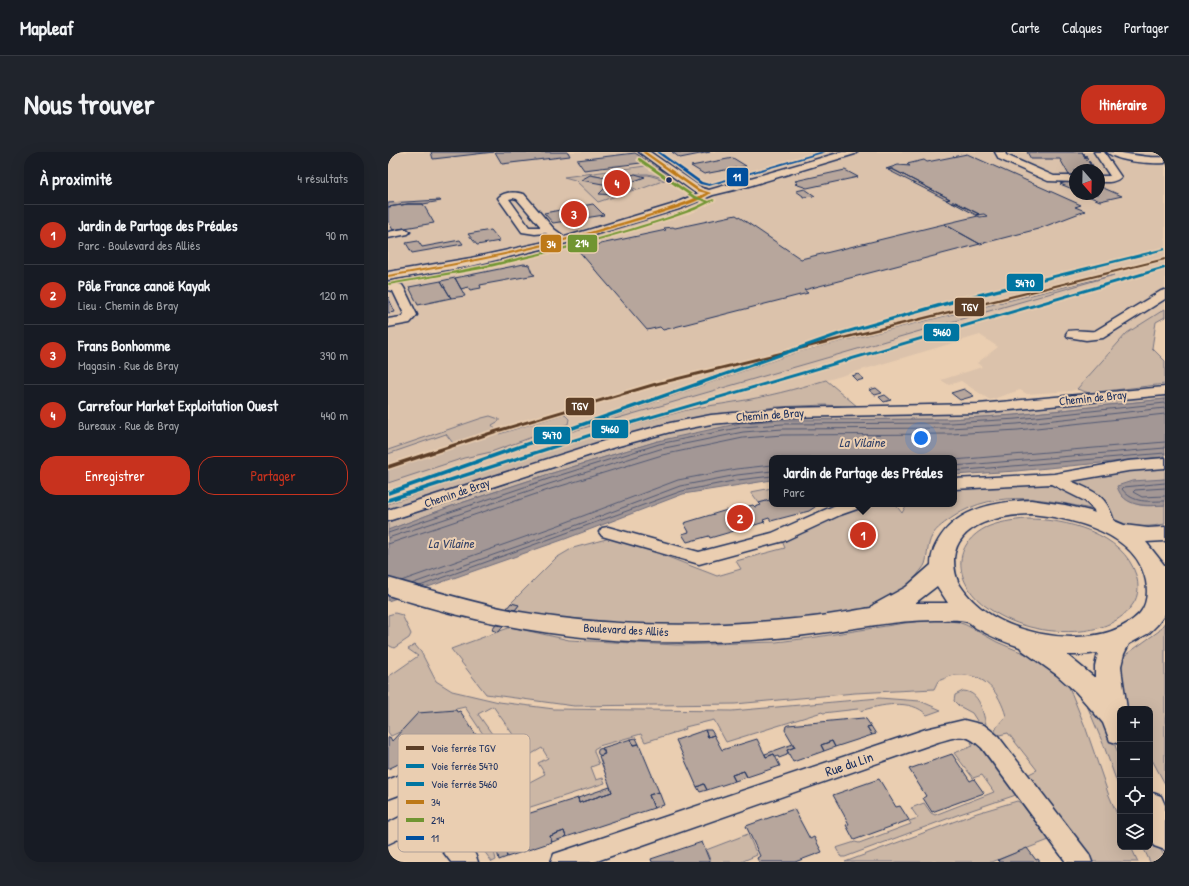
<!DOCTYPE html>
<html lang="fr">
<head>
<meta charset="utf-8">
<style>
	:root { --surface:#171b24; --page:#20242c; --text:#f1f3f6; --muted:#9ea1a6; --line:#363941; --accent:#c8321e }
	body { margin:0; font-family:"Patrick Hand",sans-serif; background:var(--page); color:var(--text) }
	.controls { position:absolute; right:12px; bottom:12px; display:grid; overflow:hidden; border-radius:8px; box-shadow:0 4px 16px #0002 }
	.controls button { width:36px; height:36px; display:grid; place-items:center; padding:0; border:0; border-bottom:1px solid var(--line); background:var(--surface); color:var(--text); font:20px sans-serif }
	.compass { position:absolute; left:681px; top:12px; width:36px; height:36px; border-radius:50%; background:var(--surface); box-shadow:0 4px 16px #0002; rotate:160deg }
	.you { position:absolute; left:533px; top:286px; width:14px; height:14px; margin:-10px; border:3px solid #fff; border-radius:50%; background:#1a73e8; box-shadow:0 0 0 6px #1a73e833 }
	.badge { display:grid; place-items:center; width:26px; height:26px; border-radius:50%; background:var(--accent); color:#fff; font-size:13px; font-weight:700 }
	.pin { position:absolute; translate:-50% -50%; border:2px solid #fff; box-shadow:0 1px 4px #0006 }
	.popup { position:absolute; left:381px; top:303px; width:188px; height:52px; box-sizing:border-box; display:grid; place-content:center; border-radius:8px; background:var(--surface); filter:drop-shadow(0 1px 3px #0005); font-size:13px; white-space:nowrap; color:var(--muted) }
	.popup b { font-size:15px; color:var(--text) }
	.popup::after { content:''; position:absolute; left:50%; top:100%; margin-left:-8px; border:8px solid transparent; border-top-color:var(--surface) }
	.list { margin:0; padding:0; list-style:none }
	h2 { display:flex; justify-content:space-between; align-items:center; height:52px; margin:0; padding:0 16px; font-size:17px }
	h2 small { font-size:13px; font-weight:400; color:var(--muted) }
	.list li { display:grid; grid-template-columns:26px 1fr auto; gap:12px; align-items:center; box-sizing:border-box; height:60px; padding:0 16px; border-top:1px solid var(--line) }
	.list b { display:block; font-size:15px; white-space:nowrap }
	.list p { margin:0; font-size:13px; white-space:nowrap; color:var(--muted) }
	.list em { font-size:13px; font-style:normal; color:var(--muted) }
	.actions { display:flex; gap:8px; padding:12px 16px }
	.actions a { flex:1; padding:9px 0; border:1px solid var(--accent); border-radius:16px; text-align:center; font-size:14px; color:var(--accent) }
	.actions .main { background:var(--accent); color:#fff }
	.icon { flex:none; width:22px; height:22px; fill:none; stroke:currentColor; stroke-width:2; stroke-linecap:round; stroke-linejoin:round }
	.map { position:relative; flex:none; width:777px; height:710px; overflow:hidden; border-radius:16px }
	header { display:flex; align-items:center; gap:24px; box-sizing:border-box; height:56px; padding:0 20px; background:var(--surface); border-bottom:1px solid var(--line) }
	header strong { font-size:19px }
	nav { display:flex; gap:22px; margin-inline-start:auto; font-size:14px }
	.intro { display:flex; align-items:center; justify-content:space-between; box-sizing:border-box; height:96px; padding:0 24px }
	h1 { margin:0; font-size:28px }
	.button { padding:10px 18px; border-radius:16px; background:var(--accent); color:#fff; font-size:14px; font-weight:700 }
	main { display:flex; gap:24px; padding:0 24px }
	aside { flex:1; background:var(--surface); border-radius:16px; box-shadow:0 4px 16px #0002 }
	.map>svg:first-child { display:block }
	.built { fill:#dbc2ab; fill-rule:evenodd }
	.green { fill:#ccb7a5; stroke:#747382 }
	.water { fill:#a39795; stroke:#6d6d7f }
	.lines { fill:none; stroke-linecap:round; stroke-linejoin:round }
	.shore { stroke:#515974; stroke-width:1 }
	.building { fill:#b7a69c; stroke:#1b2f5e }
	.minor-casing { stroke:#1b2f5e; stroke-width:3 }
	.major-casing { stroke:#1b2f5e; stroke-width:3 }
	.minor { fill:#eaceb1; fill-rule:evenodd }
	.major { fill:#eaceb1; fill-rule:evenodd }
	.bus-1-casing { stroke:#eaceb1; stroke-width:3 }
	.bus-2-casing { stroke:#eaceb1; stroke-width:3 }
	.bus-3-casing { stroke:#eaceb1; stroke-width:3 }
	.bus-1 { fill:#bd7918; fill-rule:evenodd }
	.bus-2 { fill:#709532; fill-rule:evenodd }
	.bus-3 { fill:#004f9e; fill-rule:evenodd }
	.rail-1-casing { stroke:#eaceb1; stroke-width:3 }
	.rail-2-casing { stroke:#eaceb1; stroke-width:3 }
	.rail-3-casing { stroke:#eaceb1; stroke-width:3 }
	.rail-1 { fill:#5c3e26; fill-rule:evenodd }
	.rail-2 { fill:#0075a1; fill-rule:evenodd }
	.rail-3 { fill:#0075a1; fill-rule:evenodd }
	.bus-dot { fill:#1b2f5e; stroke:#eaceb1; stroke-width:1.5 }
	.labels { text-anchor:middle; stroke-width:4; stroke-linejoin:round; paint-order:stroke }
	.street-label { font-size:12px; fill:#1b2f5e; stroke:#eaceb1 }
	.water-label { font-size:13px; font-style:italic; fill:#2f3f66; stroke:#eaceb1 }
	.near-street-label { font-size:14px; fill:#1b2f5e; stroke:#eaceb1 }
	.key { fill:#eaceb1; stroke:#ac9e98; stroke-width:1 }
	.key-label { font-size:11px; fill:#1b2f5e }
	.line-badge { stroke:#eaceb1; stroke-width:1.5 }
	.badge-label { font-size:11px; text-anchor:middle; font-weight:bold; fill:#fff }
</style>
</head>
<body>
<header>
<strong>Mapleaf</strong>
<nav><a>Carte</a><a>Calques</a><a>Partager</a></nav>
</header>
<div class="intro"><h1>Nous trouver</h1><a class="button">Itinéraire</a></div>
<main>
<aside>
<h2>À proximité<small>4 résultats</small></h2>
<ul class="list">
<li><span class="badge">1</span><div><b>Jardin de Partage des Préales</b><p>Parc · Boulevard des Alliés</p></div><em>90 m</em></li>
<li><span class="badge">2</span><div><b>Pôle France canoë Kayak</b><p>Lieu · Chemin de Bray</p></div><em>120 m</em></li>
<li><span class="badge">3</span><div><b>Frans Bonhomme</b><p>Magasin · Rue de Bray</p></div><em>390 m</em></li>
<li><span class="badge">4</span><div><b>Carrefour Market Exploitation Ouest</b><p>Bureaux · Rue de Bray</p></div><em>440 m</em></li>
</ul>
<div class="actions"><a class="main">Enregistrer</a><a>Partager</a></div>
</aside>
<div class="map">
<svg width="777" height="710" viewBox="0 0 777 710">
	<rect width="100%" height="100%" fill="#eaceb1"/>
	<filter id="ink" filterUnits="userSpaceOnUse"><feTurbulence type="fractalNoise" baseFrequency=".025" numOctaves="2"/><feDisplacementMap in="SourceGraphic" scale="8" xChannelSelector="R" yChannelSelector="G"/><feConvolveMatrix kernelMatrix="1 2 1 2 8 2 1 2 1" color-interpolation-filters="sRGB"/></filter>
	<g filter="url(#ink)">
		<path class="built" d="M0,0h777v157l-38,24 -50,56 -6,2 -44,3 -7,-4 -30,10 -29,-19 -12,4 -8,-5 41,-13 -5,-4 21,-16 -18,-12 -193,57 -52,10 -86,24 -261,81zM687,18h24v24h-24z"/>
		<path class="green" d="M265,13l19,13 -4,1 -20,-5h-13l-18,6 -27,-5 18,10 -8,8 14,2 8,-9 12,4 -36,12 -23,-22 -11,-3z
			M254,23h6l17,5 -27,10 -12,-5v-1l18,-7 -3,-1z
			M726,123l-544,157 227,-80z
			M777,157v8l-9,5 -4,26 13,13v23l-76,9 -12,-4 50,-56z
			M438,228l32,27 -33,-2 -50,2 -84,12 -145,40 -158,53v-8c98,-35 198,-67 299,-94 16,-4 31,-5 47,-8 32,-5 62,-13 92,-22z
			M777,242v5l-149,16 -66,4 -167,1 -125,21 -112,34 -94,31 -64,24v-8l220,-72 57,-17 54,-10 28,-4 49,-3 153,-2z
			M176,262l5,5 -1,5 -77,28 -27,6 -76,25v-13l68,-23 -10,-13 -58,20v-4l94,-32 8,-2 9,3v2l-7,4 7,9z
			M777,314v13l-16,2 -28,14c16,13 24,11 44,10v19c-10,2 -21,3 -31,2 -26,-4 -45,-28 -63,-44l5,-4z
			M659,332c25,6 33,11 52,27 -47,-11 -102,-24 -146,6 -7,5 -17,11 -21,19 -5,9 -4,19 -7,28 -1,3 -5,7 -7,10 -12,14 -23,25 -40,32 -24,9 -52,10 -79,13 -79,8 -161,10 -240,0 -15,-2 -29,-5 -44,-8l4,-6 -8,-2 45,-45 17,-10 37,-10 14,2 93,36 24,-7 -5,-8 49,-13 -3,-7 27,-15 58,-22h28l7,9 5,-9h47v-16z
			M384,336v9l-3,1 1,2 -11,3 -8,-11z
			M639,367c38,0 96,14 109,56 3,9 3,21 -3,29 -12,18 -32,25 -52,27 -34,3 -70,-5 -97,-26 -28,-22 -34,-58 1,-77 13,-6 28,-8 42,-9z
			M7,461l7,2 9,19 -2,4 -15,10 -6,-3v-30z
			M551,468l19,2 8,3 31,17 31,13 21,13 18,14 19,47 22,64 12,28v26h11l7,15h-47l-66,-86 12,-6 -29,-37 -13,3c-2,-8 7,-15 11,-20 -7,-24 -21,-43 -49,-41 -6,0 -13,4 -19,6l-4,8 -79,4 -120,11 -161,2 -88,-12 -35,-45 60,-22 58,13 108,5 99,-3 34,-4 95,-15z
			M777,470v162l-15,-28v-47h-22c-4,-18 -10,-35 -4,-53l35,-25z
			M27,493l6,7 15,29 16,10 47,11 55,7 178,2 147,-13 41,3 21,9 -14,5c-16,-17 -47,-10 -67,-4l-2,-2 -35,4 -1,-1 -96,30 -12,-22 -29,7 1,2 -41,13 -4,-8 -42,12 -5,3v3l5,12 -8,3 5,13 7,-2 2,5 -118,38 9,39 -4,2 -23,-32 7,-4 -8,-12 77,-40 -7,-11 10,-5 -6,-10 -14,8 -35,-50 -15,8 26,37 -7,4 -32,-48 -9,2 -33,15 -2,-2 -30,14 -3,-4v-55l30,-21 -10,-7z
			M575,539c17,1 19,19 23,33l-1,1 -6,-1 -7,-11 -13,-7 -5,-5 1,-6z
			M697,539l28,49 7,18v33l-16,-45 -21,-50z
			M587,589l40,54 -2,1 -53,18 -115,43h-4l-5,-9 19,-6 4,1 52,-19 -2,-3 9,-3 -7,-10 13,-5 7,10 4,2 59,-23 -12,-17 -9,3 -19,-25 19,-7 -2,-4z
			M52,601l8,12 5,-2 7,10 -16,9 -15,-23z
			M629,649l4,2 28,37 -57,22h-147l132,-49z
			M762,676l15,30v4h-15l-7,-15h7z
			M360,682l9,21 -16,7h-30l-5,-12z"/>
		<path class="water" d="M777,247v58l-149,14 -62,4v-17h-182v22l-89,14 -118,45 -177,62v-71l64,-24 94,-31 112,-34 83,-18 41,-3 168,-1 66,-4z
			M777,327v26c-18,1 -42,3 -48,-19l15,-5z"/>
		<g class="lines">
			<path class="shore" d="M566,308l211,-18
				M566,314l211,-18
				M566,319l211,-18
				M777,331l-41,4 -2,2c11,15 27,12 43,12
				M777,336l-30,2 -2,2 9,5 23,-1
				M0,381l160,-54 111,-35 83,-17 41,-3 167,-1 67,-4 148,-16
				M0,386l161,-54 111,-35 83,-17 40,-3 167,-1 67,-4 148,-16
				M0,392l163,-55 111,-34 81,-17 40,-3 168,-1 67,-4 147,-16
				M13,429l158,-56 119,-45 58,-11 36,-4
				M23,432l150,-53 119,-45 57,-11 35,-4
				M32,434l262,-95 56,-11 34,-4"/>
		</g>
		<path class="building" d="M43,0h63l-61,7z
			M107,0h73l2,4 -68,8z
			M284,0h38l-30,6z
			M639,0h56l-1,1 3,1 -2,1 4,1 -3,1 4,1 -2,2 4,1 -2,1 3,1 -2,1 4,1 -3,1 4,1 -2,1 4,1 -21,1v5h-6l-9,-16h-29z
			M247,1l14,9 -65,8 -7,-10z
			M579,2l114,51 -6,2 10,4 -47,18 -58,15 -36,-20 34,-8 2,1 7,-1 -3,-2 -8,1 3,-1 -24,-12 -4,1 -5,-3 4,-1 -58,-30h-6l12,-4 12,1 -3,-2 17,-4 3,2z
			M345,6l13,8 -42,8 -13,-8z
			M504,17l58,30 -3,1 -59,-30z
			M457,18l13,7 -51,11 -12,-4 3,-1 -3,-2z
			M247,22l10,3 -19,7h1l-1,1 -4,1 -8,9 -15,-1 9,-9 -27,-5 9,-5 27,5z
			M686,28h1v10l-15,-6z
			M711,34l23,10 -22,5 -17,-7h16z
			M417,37l10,7 -12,1v-1l-7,-5z
			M52,48l1,1 -18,3h-15l-20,3v-4z
			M564,50h3l24,12 -3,1z
			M20,52h15l11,19 -41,7 -5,-9v-14z
			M205,52l11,11 -51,8 -9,-10z
			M348,63l65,44 143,-35 36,20 -176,46 4,3 -145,37 -3,-3 -13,3 -70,-81 89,-19 -2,-2 9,-1 2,1z
			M103,78l9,11 -23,4 -9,-11z
			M72,88l3,4 -51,9 -6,-10 12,-2 4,6z
			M136,112l5,1 3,8 3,2 -55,10 1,3 -11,2 -2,-3 -7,2 -6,-11z
			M67,126l10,18 -14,2 -10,-17z
			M53,129l10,17 -33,7 -9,-18z
			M0,145l7,15 -7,1z
			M470,222l6,5 -7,2 -5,-5z
			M488,236l6,5 -7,2 -6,-5z
			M576,237l10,7 -14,4 -9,-7z
			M497,243l6,5 -7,2 -5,-5z
			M382,348l2,4h45l-2,3 -6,4 -38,10 -2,-3 -6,2 2,2 -55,16 -1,-2 -22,6 -5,-8 7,-2 -5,-9 43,-13 1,1 25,-6 2,2 6,-2 -2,-2z
			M123,451l8,2 -4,5 -8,-2z
			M108,473l7,1 -4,6 -7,-2z
			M68,558l1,2 3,-1 31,46 -31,16 -7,-10 -5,3 -12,-20 -48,23v-31l2,-1 2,4 26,-28z
			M475,566l3,1 5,7 -4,1 5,8 -37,12 -3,-6 -11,4 3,6 -31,11 -6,-12 8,-3 -10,-17 1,-4 2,-1z
			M483,574l5,8 -4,1 -5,-8z
			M317,578l3,7 6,-2 8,15 35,-11 9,18 8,-3 6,12 -33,11 -3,-6 -12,4 3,6 -28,9 -3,-6 -7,3 -21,-47z
			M317,578h6l3,5 -6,2z
			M248,586l3,6 -6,1 -2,-6z
			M243,587l2,6 6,-1 20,48 -10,3 5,13 -88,29 -2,-6 -14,5 2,6 -45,15 -3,-14 -8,3 -4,-15 17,-6 -1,-5 70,-22 1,5 33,-11 -13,-36 6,-2 -3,-6z
			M444,589l3,6 -11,4 -3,-6z
			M405,592l2,3 -8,3 1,3 -2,1 1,1 -8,3 -1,-2 -2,1 -2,-3 -8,3 -1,-3z
			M209.5 600a3.5 3.5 0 1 1 7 0a3.5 3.5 0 1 1-7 0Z
			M564,602l18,27 4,-2 10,14 -52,19 -9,-14 3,-2 -17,-27z
			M356,619l3,6 -12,4 -3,-6z
			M491,627l17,28 4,-1 9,14 -55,20 -8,-15 3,-1 -16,-29z
			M316,632l3,6 -7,2 -3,-5z
			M222,635l2,5 -33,11 -1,-5z
			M271,640l5,13 -10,3 -5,-13z
			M406,657l16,30 4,-2 8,15 -27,10h-36l-2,-4 3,-2 -14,-30z
			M80,663l8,12 -7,3 -7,-11z
			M120,668l1,5 -17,6v-3l3,-4z
			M176,679l2,6 -14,5 -2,-6z
			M314,690l8,20h-58l-1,-3z
			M116,691l3,14 -8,3 -3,-14z
			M639,696l9,12 2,-1 2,3h-40l-2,-2z"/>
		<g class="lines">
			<defs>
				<path id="minor" d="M251,0h11l52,36 7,2 133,-38h15l-2,2 -113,34 -29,7 -34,14 -112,34 -96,23 -83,14v-8l83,-14 83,-18 -8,-7 -11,1 -13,-2 -24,-34c6,-7 17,-6 26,-4l30,35 11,8 106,-32 28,-12 -5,-1zM125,46l4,1 24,28h-12l-20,-28z
					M607,0h10l1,3 48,21h21v6l-27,-1 -49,-22z
					M706,0h10l17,25c-6,6 -14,5 -22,5v-6h11z
					M719,0c20,0 38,7 58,5v6c-14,1 -48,-1 -58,-11z
					M16,77l4,1 2,2 -2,2 -20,4v-6z
					M0,130l14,3 2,3 13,27 -7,8 -22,4v-8l13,-2 3,-3 -11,-23 -5,-1z
					M777,138v9l-62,39 -17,2 -18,-3 -2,-3 2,-3c9,-2 18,1 27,0l66,-40z
					M777,235v8l-187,18 -191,4 -76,7 -41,8 -55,15 -227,74v-11l216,-69 66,-18 41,-8 76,-7 191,-4z
					M777,306v10l-37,3 -57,10c26,12 36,14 44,44l-3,4 -6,1 -6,-1 -3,-4 -3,-15 -9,-9 -34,-17 -97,5v-10l100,-5 74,-13z
					M450,352h24l-2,4 -20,7 -56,26 -85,23 -97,-28 -3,-4 3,-4 6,-1 91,25 73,-19z
					M576,568l20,5 14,11 91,118 3,8h-26l-84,-114c-17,-16 -22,-12 -44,-6l-344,120h-43l3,-8 9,-3 363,-122z
					M24,618l8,2 31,55 24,27 3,8h-27l-16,-21 -9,-15 -38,18v-21l28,-14 -9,-17 -19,7v-19z"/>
				<path id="major" d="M643,348l34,5 25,6 34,14 24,3 17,-1v14l-19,1 19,24v48l-8,11 -8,8 -20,11 -5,10 -3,12 1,9 5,34h-7v35l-10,-3 -7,-18 -27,-31 -19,-17 -35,-25 -2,-3c-15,-5 -28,-10 -42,-18 -3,-1 -7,-6 -10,-7 -7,-3 -19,-2 -26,-2 -44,-1 -86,9 -129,14 -36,5 -73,7 -109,8 -108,3 -214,-14 -316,-47v-17c44,12 87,26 132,34 89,15 183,16 274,7 26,-2 51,-7 77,-11l2,-3 33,-18 25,-22c0,-12 4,-20 10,-29 20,-29 57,-34 90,-36zM643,362c41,4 106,19 115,67 2,11 1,23 -6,32 -18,19 -44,24 -69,24 -41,-1 -88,-16 -111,-52 -5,-8 -6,-18 -6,-27 4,-36 48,-43 77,-44zM549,434l11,17h-33zM710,501l-3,13v12l-28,-23h13z
					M762,640l11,4 4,9v45l-11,-4 -4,-8z"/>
			</defs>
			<use href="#minor" class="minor-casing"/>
			<use href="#major" class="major-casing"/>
			<use href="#minor" class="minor"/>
			<use href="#major" class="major"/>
			<defs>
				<path id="bus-1" d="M254,0h4l53,37 12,4c-17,12 -48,19 -68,26 -84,26 -169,44 -255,58v-2c77,-13 154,-28 229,-51 30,-9 60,-17 89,-31l-9,-2z"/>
				<path id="bus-2" d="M250,6h2l55,38 14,5 4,-2 2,1 -20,10 -20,7 -41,13 -60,17 -92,22 -94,16v-2h1c78,-13 155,-29 231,-51 29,-9 59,-17 86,-30l-13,-4 -55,-38z"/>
				<path id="bus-3" d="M268,0h4l42,30 7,2 111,-32h6l-117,34 -9,-2z"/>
			</defs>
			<use href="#bus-1" class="bus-1-casing"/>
			<use href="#bus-2" class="bus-2-casing"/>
			<use href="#bus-3" class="bus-3-casing"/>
			<use href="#bus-1" class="bus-1"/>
			<use href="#bus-2" class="bus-2"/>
			<use href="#bus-3" class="bus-3"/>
			<defs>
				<path id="rail-1" d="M777,106v2l-507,125 -159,47 -111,37v-4l107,-35 159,-47z"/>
				<path id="rail-2" d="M777,96v2l-203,51 -121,34 -453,160v-4l449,-158 122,-35z"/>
				<path id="rail-3" d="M777,114v3l-560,163 -217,70v-4l213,-68z"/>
			</defs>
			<use href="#rail-1" class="rail-1-casing"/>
			<use href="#rail-2" class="rail-2-casing"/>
			<use href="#rail-3" class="rail-3-casing"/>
			<use href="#rail-1" class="rail-1"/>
			<use href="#rail-2" class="rail-2"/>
			<use href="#rail-3" class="rail-3"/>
		</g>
	</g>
	<circle class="bus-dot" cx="281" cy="28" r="3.5"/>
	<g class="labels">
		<g class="street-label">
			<text transform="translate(705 246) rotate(-6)" y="4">Chemin de Bray</text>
			<text transform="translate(382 263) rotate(-4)" y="4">Chemin de Bray</text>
			<text transform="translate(69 341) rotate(-19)" y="4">Chemin de Bray</text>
			<text transform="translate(238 478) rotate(3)" y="4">Boulevard des Alliés</text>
		</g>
		<g class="water-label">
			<text x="474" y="295">La Vilaine</text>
			<text x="63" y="396">La Vilaine</text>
		</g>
		<g class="near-street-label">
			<text transform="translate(461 612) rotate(-19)" y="5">Rue du Lin</text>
		</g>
	</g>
	<rect x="10" y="582" width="132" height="118" rx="6" class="key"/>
	<rect x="18" y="594" width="18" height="4" fill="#5c3e26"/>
	<rect x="18" y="612" width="18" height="4" fill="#0075a1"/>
	<rect x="18" y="630" width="18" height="4" fill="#0075a1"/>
	<rect x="18" y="648" width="18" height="4" fill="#bd7918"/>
	<rect x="18" y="666" width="18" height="4" fill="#709532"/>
	<rect x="18" y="684" width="18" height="4" fill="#004f9e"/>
	<g class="key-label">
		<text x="43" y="600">Voie ferrée TGV</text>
		<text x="43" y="618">Voie ferrée 5470</text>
		<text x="43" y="636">Voie ferrée 5460</text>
		<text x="43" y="654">34</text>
		<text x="43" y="672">214</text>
		<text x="43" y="690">11</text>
	</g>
	<g class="line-badge">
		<rect x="338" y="15" width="23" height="20" rx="4" fill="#004f9e"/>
		<rect x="179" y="82" width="31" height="19" rx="4" fill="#709532"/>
		<rect x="152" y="82" width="22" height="19" rx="4" fill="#bd7918"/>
		<rect x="618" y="121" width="38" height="19" rx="4" fill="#0075a1"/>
		<rect x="566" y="145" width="31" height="20" rx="4" fill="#5c3e26"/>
		<rect x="535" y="171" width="37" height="19" rx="4" fill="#0075a1"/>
		<rect x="177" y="245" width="30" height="19" rx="4" fill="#5c3e26"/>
		<rect x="203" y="267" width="38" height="20" rx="4" fill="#0075a1"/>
		<rect x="145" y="274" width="38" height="19" rx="4" fill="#0075a1"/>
	</g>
	<g class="badge-label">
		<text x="349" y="29">11</text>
		<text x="194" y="95">214</text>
		<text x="163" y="96">34</text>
		<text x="637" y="135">5470</text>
		<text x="582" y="159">TGV</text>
		<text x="554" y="184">5460</text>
		<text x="192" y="258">TGV</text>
		<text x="222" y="281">5460</text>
		<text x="164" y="287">5470</text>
	</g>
</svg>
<div class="controls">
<button>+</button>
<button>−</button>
<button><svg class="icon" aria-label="locate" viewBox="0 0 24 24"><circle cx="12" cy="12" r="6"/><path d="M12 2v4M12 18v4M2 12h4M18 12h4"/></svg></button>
<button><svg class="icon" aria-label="layers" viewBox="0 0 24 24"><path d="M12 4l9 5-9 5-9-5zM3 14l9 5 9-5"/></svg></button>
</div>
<svg class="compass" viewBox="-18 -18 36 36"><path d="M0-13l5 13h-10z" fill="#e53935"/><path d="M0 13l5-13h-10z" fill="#9ea1a6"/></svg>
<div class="you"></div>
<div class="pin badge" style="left:475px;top:383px">1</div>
<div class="popup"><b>Jardin de Partage des Préales</b>Parc</div>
<div class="pin badge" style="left:352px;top:366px">2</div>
<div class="pin badge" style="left:186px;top:62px">3</div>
<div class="pin badge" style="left:229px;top:31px">4</div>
</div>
</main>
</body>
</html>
